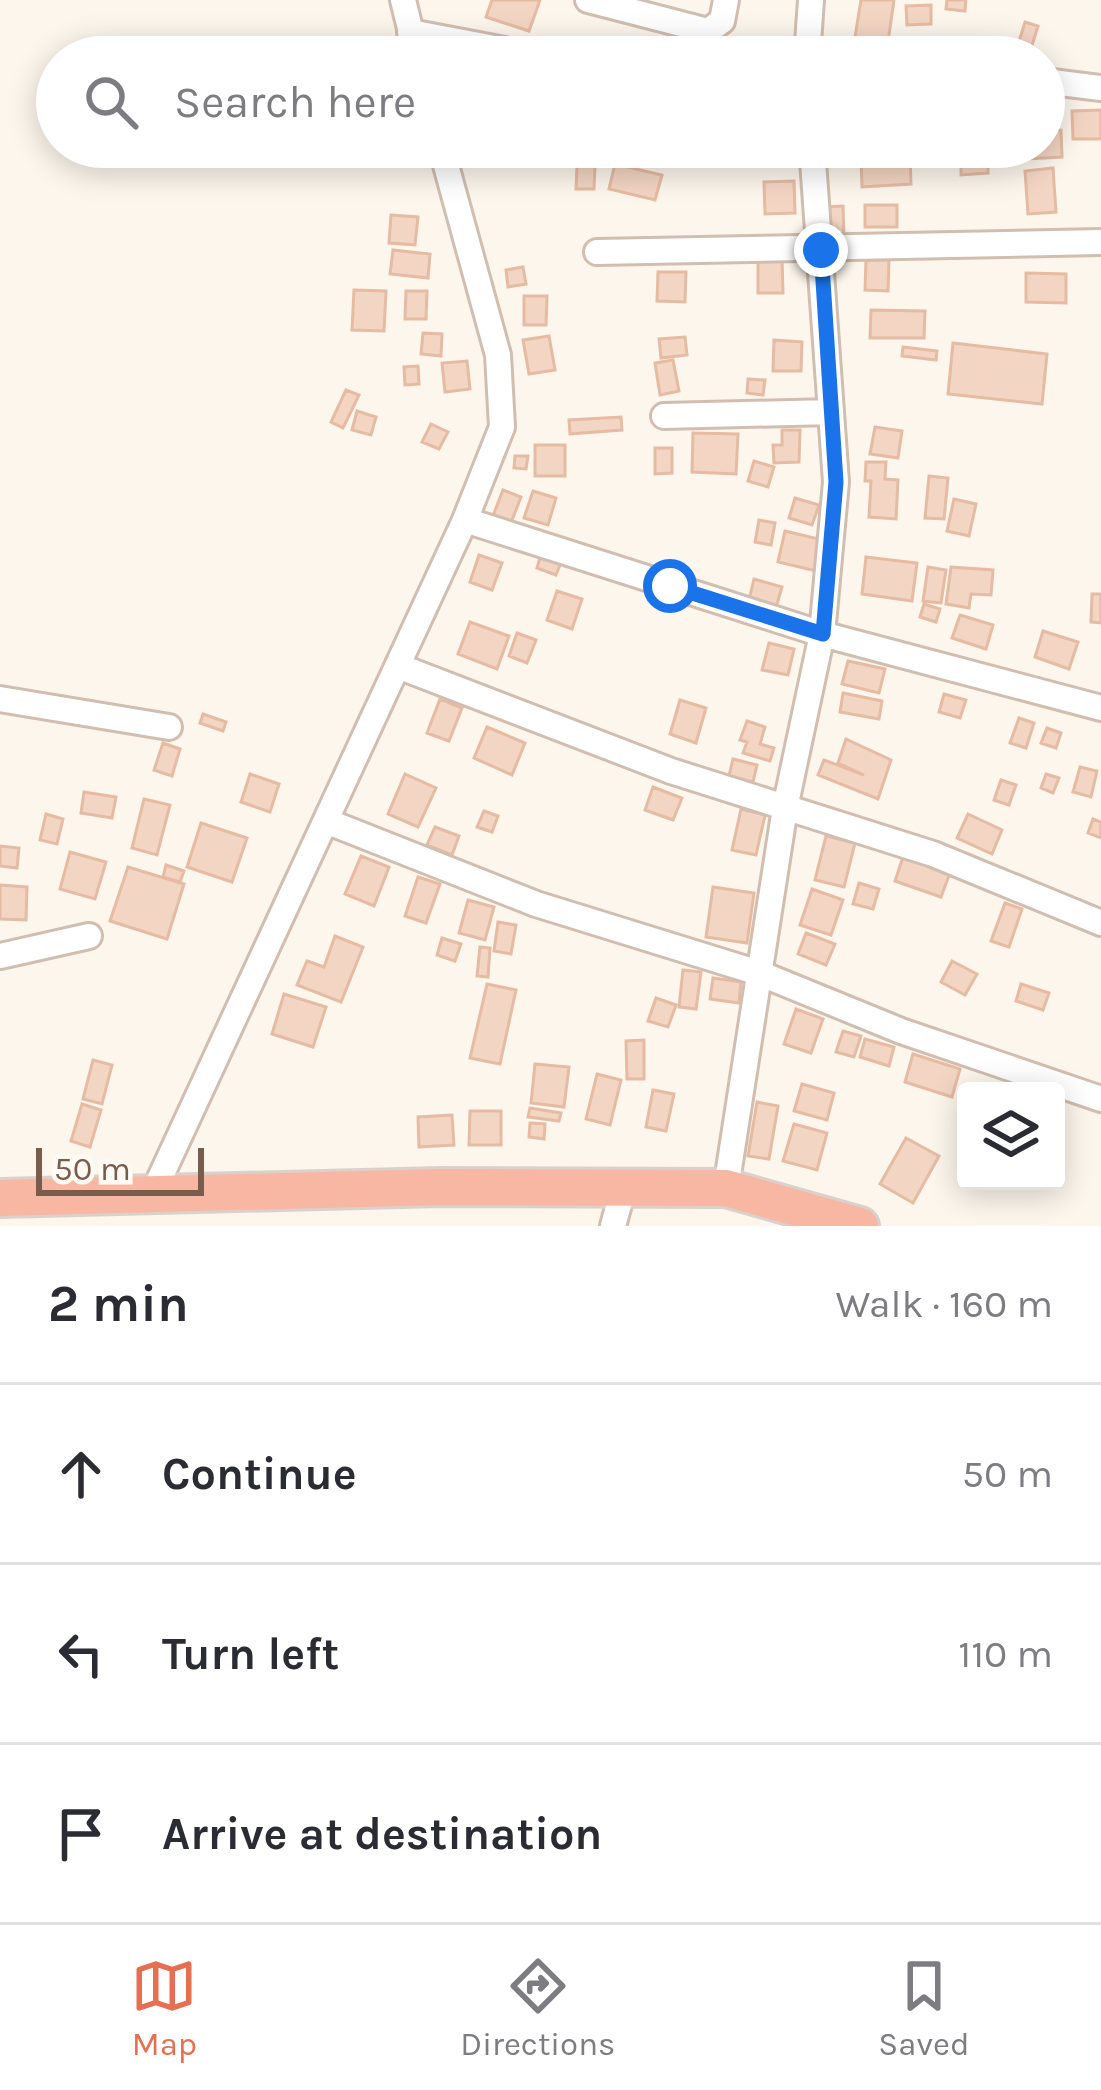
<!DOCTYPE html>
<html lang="en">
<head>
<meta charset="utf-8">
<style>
	:root { --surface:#fff; --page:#f7f7f7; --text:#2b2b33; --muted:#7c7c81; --line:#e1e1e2; --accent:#e76f51 }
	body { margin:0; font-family:Karla,sans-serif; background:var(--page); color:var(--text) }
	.controls { position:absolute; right:36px; bottom:36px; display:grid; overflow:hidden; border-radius:12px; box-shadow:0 6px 30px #0003 }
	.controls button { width:108px; height:108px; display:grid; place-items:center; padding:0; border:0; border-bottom:3px solid var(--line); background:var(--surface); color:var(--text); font:60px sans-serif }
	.scale { position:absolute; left:36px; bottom:30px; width:168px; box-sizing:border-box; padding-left:12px; border:6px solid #7a5c4d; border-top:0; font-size:33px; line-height:42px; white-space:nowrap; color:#7a5c4d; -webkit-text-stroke:9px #fffaf3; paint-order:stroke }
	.stop { position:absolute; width:36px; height:36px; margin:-27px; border:9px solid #1a73e8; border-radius:50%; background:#fff }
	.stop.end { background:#1a73e8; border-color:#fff; box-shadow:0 3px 12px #0008 }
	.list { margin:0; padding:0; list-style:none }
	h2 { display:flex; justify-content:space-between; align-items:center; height:156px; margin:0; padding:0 48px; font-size:51px }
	h2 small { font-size:39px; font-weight:400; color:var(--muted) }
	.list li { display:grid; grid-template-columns:78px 1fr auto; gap:36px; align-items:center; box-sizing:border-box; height:180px; padding:0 48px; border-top:3px solid var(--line) }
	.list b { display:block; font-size:45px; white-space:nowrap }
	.list em { font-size:39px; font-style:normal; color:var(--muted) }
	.icon { flex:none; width:66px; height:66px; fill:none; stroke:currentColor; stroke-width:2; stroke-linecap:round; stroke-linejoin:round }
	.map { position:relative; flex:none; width:1101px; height:1226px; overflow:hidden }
	.search { position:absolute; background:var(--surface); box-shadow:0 6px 30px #0003; left:36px; right:36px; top:36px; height:132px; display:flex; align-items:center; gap:30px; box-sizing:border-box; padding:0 42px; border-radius:66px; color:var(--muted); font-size:45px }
	.sheet { height:696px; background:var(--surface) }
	nav { display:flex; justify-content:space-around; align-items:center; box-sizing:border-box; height:168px; border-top:3px solid var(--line); background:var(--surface); font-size:33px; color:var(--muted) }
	nav a { display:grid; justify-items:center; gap:6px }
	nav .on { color:var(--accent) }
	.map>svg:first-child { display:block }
	.building { fill:#f3d5c3; stroke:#e6bba3; stroke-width:3 }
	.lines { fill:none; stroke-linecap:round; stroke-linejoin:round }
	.minor-casing { stroke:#d1beb0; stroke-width:30 }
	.highway-casing { stroke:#dad1cd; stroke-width:42 }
	.minor { stroke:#fff; stroke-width:24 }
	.highway { stroke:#f7b7a3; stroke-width:36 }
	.route { stroke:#1a73e8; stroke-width:15 }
</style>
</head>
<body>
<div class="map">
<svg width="1101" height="1226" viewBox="0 0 1101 1226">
	<rect width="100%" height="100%" fill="#fdf6ec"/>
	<path class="building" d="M492,0h48l-11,31 -43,-14z
		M861,0h33l-6,42 -33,-5z
		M947,0h19l-1,11 -19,-2z
		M931,5v19l-24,1 -1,-19z
		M1025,22l13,4 -8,26 -13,-4z
		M692,47l24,6v4h-26z
		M1044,98h11v26h-11z
		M1101,110v29h-28l-1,-28z
		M1061,130l1,27 -35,2 -1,-12h18v-16z
		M910,155l1,29 -49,3 -1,-30z
		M988,156v17l-27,2v-17z
		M615,164l47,11 -7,25 -46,-11z
		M577,165l18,1 -1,23h-18z
		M1053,168l3,44 -28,2 -3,-43z
		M794,181l1,32 -30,1 -1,-32z
		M865,205h32v22h-32z
		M843,206l1,31 -18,1 -1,-31z
		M391,215l27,2 -3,28 -26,-2z
		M393,250l37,4 -2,24 -38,-4z
		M758,257h24l1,36h-25z
		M866,260h23l-1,31 -23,-1z
		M523,267l3,17 -18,3 -2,-17z
		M658,272h28l-1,30 -28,-1z
		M1026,273l40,1v29l-40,-1z
		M354,290l32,1 -2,40 -32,-1z
		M406,291h21l-1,28h-21z
		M524,296h23l-1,29h-22z
		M871,310l54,1 -1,27h-54z
		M423,333l19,1 -1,22 -20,-2z
		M549,336l6,34 -26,4 -6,-34z
		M685,337l2,18 -26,3 -2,-19z
		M774,340l28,2 -1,29h-28z
		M953,343l94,11 -5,50 -94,-10z
		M903,347l34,4 -1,9 -34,-4z
		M673,360l6,31 -19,4 -5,-32z
		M467,361l3,28 -25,3 -3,-29z
		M418,366l1,18 -14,1 -1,-18z
		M748,379l17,1 -2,15 -16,-2z
		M346,390l13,5 -16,33 -12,-6z
		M357,411l19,6 -5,18 -19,-5z
		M621,417l1,13 -52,4 -1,-14z
		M431,424l17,8 -9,17 -17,-7z
		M875,427l27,4 -4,27 -28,-4z
		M782,430h18l-1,32 -25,1 -1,-18h9z
		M693,433l45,1 -2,40 -44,-2z
		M535,445h30v31h-30z
		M655,448h17v25l-17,1z
		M515,456h13l-2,13 -12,-1z
		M754,461l20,6 -6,20 -20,-6z
		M866,462h20l-1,17 13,1 -2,39 -27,-2 2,-36h-6z
		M929,476l19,2 -4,41 -19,-1z
		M503,490l18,7 -14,36 -18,-7z
		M533,491l23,7 -8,27 -24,-7z
		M795,498l24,7 -7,20 -23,-7z
		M954,499l22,5 -7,32 -22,-5z
		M759,520l16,3 -4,22 -16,-3z
		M785,531l38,9 -7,31 -38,-9z
		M541,554l20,8 -5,13 -19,-7z
		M479,555l23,8 -10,27 -22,-8z
		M866,557l51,6 -5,38 -50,-7z
		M928,567l18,3 -5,33 -18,-2z
		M951,567l42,3 -2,25 -20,-1 -2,14 -23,-4z
		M754,579l28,8 -6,21 -27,-8z
		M557,591l25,8 -10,30 -25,-9z
		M1092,594h9v29l-10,-1z
		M924,604l16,5 -4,13 -16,-5z
		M960,615l33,10 -7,24 -34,-11z
		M470,622l39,14 -12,33 -39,-15z
		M1043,631l35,11 -9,27 -34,-12z
		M517,633l19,7 -9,23 -18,-7z
		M769,643l25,6 -6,26 -26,-5z
		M848,661l37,8 -6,24 -37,-9z
		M843,693l39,8 -3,18 -39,-7z
		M944,694l22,6 -6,18 -21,-6z
		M440,699l22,9 -13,33 -22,-8z
		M680,700l26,8 -10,35 -26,-9z
		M203,714l23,8 -3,9 -23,-8z
		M1019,718l15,5 -8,25 -16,-5z
		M747,721l18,6 -5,17 14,4 -4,13 -27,-8 4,-11 -7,-2z
		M487,727l38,16 -13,32 -38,-17z
		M1047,728l14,5 -5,15 -15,-5z
		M846,739l45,21 -13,39 -60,-24 6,-15 40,15 -26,-12z
		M163,743l17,6 -8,27 -18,-6z
		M733,759l24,6 -4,17 -24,-6z
		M1080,767l17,4 -6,26 -18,-5z
		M250,774l29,10 -9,28 -29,-10z
		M405,774l31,14 -18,39 -30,-13z
		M1046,774l13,4 -6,15 -12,-5z
		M1001,780l15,5 -7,20 -15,-5z
		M653,787l29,11 -9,22 -28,-10z
		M84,792l32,5 -4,21 -31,-5z
		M144,799l26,6 -13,50 -25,-7z
		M741,809l24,6 -9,40 -24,-5z
		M484,811l14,5 -6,16 -15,-5z
		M46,814l17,5 -6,25 -17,-4z
		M968,814l34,16 -10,24 -35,-16z
		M1093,819l8,3v16l-13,-5z
		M201,823l46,15 -15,44 -45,-15z
		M435,827l24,9 -7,19 -25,-10z
		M826,836l29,7 -11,44 -29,-7z
		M0,846l19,2 -2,20 -17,-2z
		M70,852l36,10 -11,37 -35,-10z
		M904,854l47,16 -10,27 -46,-16z
		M361,856l28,11 -15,39 -29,-12z
		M166,865l18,6 -4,11 -17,-5z
		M128,867l56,17 -17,55 -57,-18z
		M418,877l22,7 -14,39 -21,-7z
		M859,883l20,6 -6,20 -20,-5z
		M0,885l27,2 -1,33 -26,-1z
		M713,887l41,6 -7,50 -41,-6z
		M812,889l31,11 -12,35 -31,-10z
		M468,900l26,7 -9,33 -26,-7z
		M1005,903l17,6 -13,38 -18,-6z
		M498,922l18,3 -5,29 -17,-3z
		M806,933l29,11 -9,21 -28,-11z
		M335,936l28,11 -22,55 -44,-17 10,-24 17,6z
		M442,938l19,6 -6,17 -18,-6z
		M480,947l10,1 -2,29 -11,-1z
		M952,961l25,13 -12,21 -24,-13z
		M683,970l18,2 -5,37 -17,-2z
		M713,978l28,4 -2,21 -29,-4z
		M487,984l29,6 -16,74 -30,-6z
		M1021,984l28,9 -6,17 -27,-9z
		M284,994l42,13 -13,40 -41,-13z
		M656,998l20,7 -8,22 -20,-6z
		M796,1009l27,10 -12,34 -27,-9z
		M843,1031l18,5 -7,21 -18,-5z
		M865,1039l29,8 -5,19 -29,-9z
		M644,1040v39h-17l-1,-38z
		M913,1054l47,15 -8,28 -47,-15z
		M93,1060l19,5 -10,39 -19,-5z
		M535,1064l34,3 -5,40 -33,-4z
		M597,1074l24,6 -11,45 -24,-6z
		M802,1084l32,9 -7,27 -33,-9z
		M653,1090l21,4 -8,37 -20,-4z
		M757,1102l21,4 -9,53 -21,-3z
		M82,1104l19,6 -11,37 -19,-6z
		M530,1108l31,5 -2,8 -31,-4z
		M470,1111h31v34h-32z
		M452,1115l2,30 -35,2 -1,-30z
		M530,1123l15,1 -1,15 -15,-2z
		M794,1124l33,9 -10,37 -34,-9z
		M906,1138l33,18 -26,47 -33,-19z"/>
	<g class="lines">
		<defs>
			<path id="minor" d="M403,0l14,57
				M588,0l120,31 14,-10 4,-21
				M410,32l131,25
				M807,57l4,-57
				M1044,81l57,7
				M597,252l504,-10
				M664,416l167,-4
				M465,520l357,114 279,74
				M398,666l273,105 262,83 168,69
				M0,699l169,28
				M326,821l210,83 223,69 142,58 200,68
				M0,956l89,-20
				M726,1188l59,-380 37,-174 14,-152 -24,-335
				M154,1191l311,-671 37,-93 -4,-72 -57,-208
				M613,1226l11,-40"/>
			<path id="highway" d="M0,1198l440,-11 286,1 134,38"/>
		</defs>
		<use href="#minor" class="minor-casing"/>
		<use href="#highway" class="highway-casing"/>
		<use href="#minor" class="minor"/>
		<use href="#highway" class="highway"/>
	</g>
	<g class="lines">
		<path class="route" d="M670,586l153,48 13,-152 -15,-232"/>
	</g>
</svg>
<div class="controls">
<button><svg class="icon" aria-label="layers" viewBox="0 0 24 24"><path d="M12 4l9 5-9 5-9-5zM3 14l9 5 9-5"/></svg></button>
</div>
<div class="scale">50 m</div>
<div class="stop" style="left:670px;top:586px"></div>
<div class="stop end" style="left:821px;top:250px"></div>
<div class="search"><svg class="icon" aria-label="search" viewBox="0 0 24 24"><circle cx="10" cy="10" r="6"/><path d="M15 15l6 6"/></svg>Search here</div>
</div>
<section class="sheet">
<h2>2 min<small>Walk · 160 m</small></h2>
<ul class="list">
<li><svg class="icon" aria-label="ahead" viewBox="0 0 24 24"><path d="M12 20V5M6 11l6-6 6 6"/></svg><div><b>Continue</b></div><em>50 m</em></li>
<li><svg class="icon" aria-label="left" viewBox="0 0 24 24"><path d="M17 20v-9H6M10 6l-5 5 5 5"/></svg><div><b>Turn left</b></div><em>110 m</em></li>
<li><svg class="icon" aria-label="arrive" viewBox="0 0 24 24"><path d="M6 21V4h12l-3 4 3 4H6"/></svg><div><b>Arrive at destination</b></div></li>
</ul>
</section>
<nav>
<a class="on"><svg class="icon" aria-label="map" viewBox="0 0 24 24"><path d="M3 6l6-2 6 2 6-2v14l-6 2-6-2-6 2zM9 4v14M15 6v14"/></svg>Map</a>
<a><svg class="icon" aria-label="directions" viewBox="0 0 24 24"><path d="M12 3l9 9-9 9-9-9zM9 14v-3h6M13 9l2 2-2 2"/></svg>Directions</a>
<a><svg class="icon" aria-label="saved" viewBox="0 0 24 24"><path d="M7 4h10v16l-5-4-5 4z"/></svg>Saved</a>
</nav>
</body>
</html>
